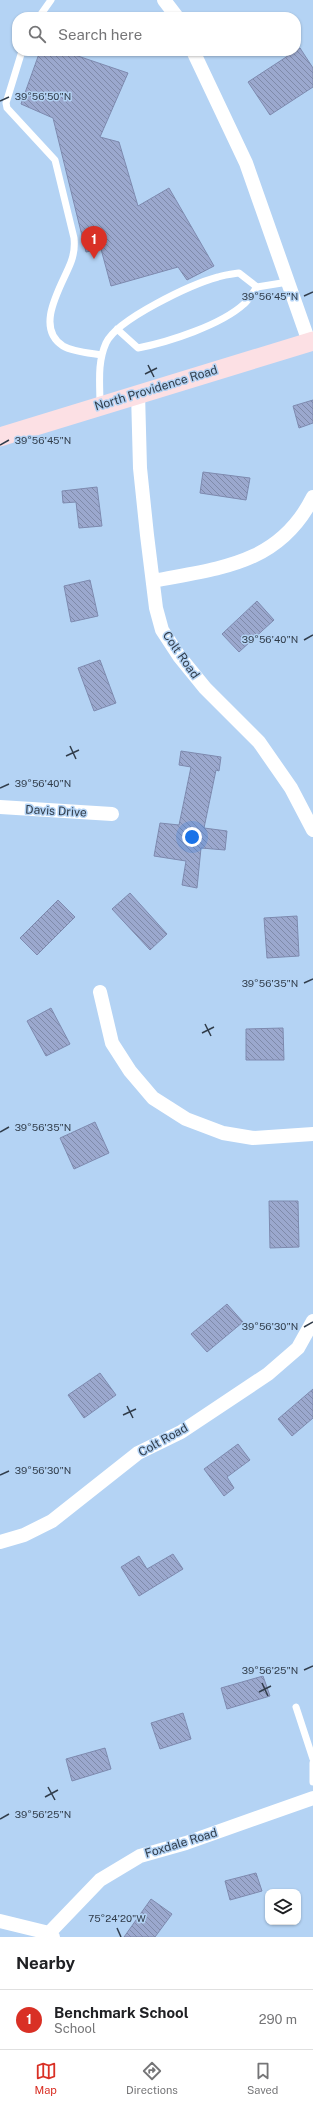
<!DOCTYPE html>
<html lang="en">
<head>
<meta charset="utf-8">
<style>
	:root { --surface:#fff; --page:#f2f2f2; --text:#202124; --muted:#757577; --line:#e0e0e0; --accent:#d93025 }
	body { margin:0; font-family:"Public Sans",sans-serif; background:var(--page); color:var(--text) }
	.controls { position:absolute; right:12px; bottom:12px; display:grid; overflow:hidden; border-radius:8px; box-shadow:0 1px 3px #0004 }
	.controls button { width:36px; height:36px; display:grid; place-items:center; padding:0; border:0; border-bottom:1px solid var(--line); background:var(--surface); color:var(--text); font:20px sans-serif }
	.you { position:absolute; left:192px; top:837px; width:14px; height:14px; margin:-10px; border:3px solid #fff; border-radius:50%; background:#1a73e8; box-shadow:0 0 0 6px #1a73e833 }
	.badge { display:grid; place-items:center; width:26px; height:26px; border-radius:50%; background:var(--accent); color:#fff; font-size:13px; font-weight:700 }
	.pin { position:absolute; translate:-50% -33px; filter:drop-shadow(0 1px 2px #0008) }
	.pin::after { content:''; position:absolute; top:21px; width:14px; height:12px; background:inherit; clip-path:polygon(0 0,100% 0,50% 100%) }
	.list { margin:0; padding:0; list-style:none }
	h2 { display:flex; justify-content:space-between; align-items:center; height:52px; margin:0; padding:0 16px; font-size:17px }
	h2 small { font-size:13px; font-weight:400; color:var(--muted) }
	.list li { display:grid; grid-template-columns:26px 1fr auto; gap:12px; align-items:center; box-sizing:border-box; height:60px; padding:0 16px; border-top:1px solid var(--line) }
	.list b { display:block; font-size:15px; white-space:nowrap }
	.list p { margin:0; font-size:13px; white-space:nowrap; color:var(--muted) }
	.list em { font-size:13px; font-style:normal; color:var(--muted) }
	.icon { flex:none; width:22px; height:22px; fill:none; stroke:currentColor; stroke-width:2; stroke-linecap:round; stroke-linejoin:round }
	.map { position:relative; flex:none; width:313px; height:1937px; overflow:hidden }
	.search { position:absolute; background:var(--surface); box-shadow:0 1px 3px #0004; left:12px; right:12px; top:12px; height:44px; display:flex; align-items:center; gap:10px; box-sizing:border-box; padding:0 14px; border-radius:16px; color:var(--muted); font-size:15px }
	.sheet { height:112px; background:var(--surface) }
	nav { display:flex; justify-content:space-around; align-items:center; box-sizing:border-box; height:56px; border-top:1px solid var(--line); background:var(--surface); font-size:11px; color:var(--muted) }
	nav a { display:grid; justify-items:center; gap:2px }
	nav .on { color:var(--accent) }
	.map>svg:first-child { display:block }
	.building { fill:url(#building-back-hatch); stroke:#7e8aaf }
	.lines { fill:none; stroke-linecap:round; stroke-linejoin:round }
	.lane { stroke:#fff; stroke-width:7 }
	.street { stroke:#fff; stroke-width:14 }
	.secondary { stroke:#fce0e4; stroke-width:19 }
	.ticks { fill:none; stroke:#313d4b; stroke-width:1.5 }
	.labels { text-anchor:middle; stroke-width:3; stroke-linejoin:round; paint-order:stroke }
	.street-label { font-size:12px; fill:#313d4b; stroke:#b4d3f4 }
	.ticks-label { font-size:10px; text-anchor:middle; fill:#313d4b; stroke:#b4d3f4; stroke-width:3; stroke-linejoin:round; paint-order:stroke }
</style>
</head>
<body>
<div class="map">
<svg width="313" height="1937" viewBox="0 0 313 1937">
	<defs>
		<pattern id="building-back-hatch" width="6" height="6" patternUnits="userSpaceOnUse"><rect width="6" height="6" fill="#9ba8ce"/><path d="M-1 5l2 2M0 0l6 6M5-1l2 2" fill="none" stroke="#7f8aa9"/></pattern>
	</defs>
	<rect width="100%" height="100%" fill="#b4d3f4"/>
	<path class="building" d="M300,48l13,20v19l-43,28 -22,-33z
		M40,51h23l65,22 -28,64 19,5 19,64 31,-18 45,78 -27,14 -9,-13 -67,19 -10,-37 -15,3 -33,-134 -32,-14z
		M313,400v23l-14,5 -6,-22z
		M203,472l47,6 -4,22 -46,-7z
		M97,487l5,39 -23,2 -3,-26 -13,1 -1,-12z
		M90,580l8,36 -27,6 -7,-36z
		M257,601l17,19 -35,32 -17,-18z
		M100,660l16,43 -22,8 -16,-43z
		M181,751l40,6 -2,14 -3,-1 -12,58 23,3 -2,19 -24,-2 -4,40 -15,-3 4,-24 -32,-5 6,-33 19,2 12,-58 -12,-2z
		M130,893l37,41 -17,16 -38,-41z
		M58,900l17,17 -38,38 -17,-17z
		M297,916l2,40 -32,2 -3,-40z
		M51,1008l19,36 -24,12 -19,-35z
		M283,1028l1,32h-38v-31z
		M95,1122l14,31 -35,16 -14,-31z
		M269,1201h29l1,46 -29,1z
		M227,1304l16,18 -36,30 -16,-18z
		M100,1373l16,22 -32,23 -16,-23z
		M313,1389v29l-21,18 -14,-17z
		M238,1444l12,16 -23,17 7,11 -10,8 -20,-27z
		M173,1554l10,15 -44,27 -18,-29 18,-11 8,13z
		M263,1676l7,20 -43,13 -6,-21z
		M183,1713l8,26 -31,10 -9,-26z
		M105,1748l6,21 -39,12 -6,-22z
		M256,1873l6,18 -32,9 -5,-19z
		M151,1899l21,15 -17,23h-31z"/>
	<g class="lines">
		<path class="lane" d="M39,17l12,-17
			M22,51l-16,52 1,5 48,52 19,78c1,9 0,16 -3,24 -8,22 -38,65 -8,84 10,6 27,7 39,9
			M117,329l21,19c31,-6 83,-23 106,-44 5,-4 9,-12 13,-17
			M100,405c0,-21 -3,-42 6,-62 11,-24 86,-59 112,-66 6,-2 14,-3 21,-4l18,14 31,-5
			M296,1707l17,52
			M313,1763v19"/>
		<path class="street" d="M164,0l13,17
			M193,51l53,112 63,179
			M138,393l2,75 7,67 9,73 6,22 17,26 26,32 54,54 32,46 22,42
			M153,581c66,-13 126,-16 160,-84
			M0,807l112,7
			M100,992l12,51 18,28 23,27 33,21 37,14 30,5 60,-4
			M0,1542l24,-7 28,-14 86,-68 43,-21 87,-58 30,-26 15,-27
			M0,1921l49,12 4,4
			M49,1933l51,-53 40,-24 46,-13 127,-45"/>
		<path class="secondary" d="M0,437l313,-96"/>
	</g>
	<path class="ticks" d="M0,101l9,-4M304,296l9,-4M148,365l6,12M145,374l12,-6M0,445l9,-5M304,640l9,-5M70,746l6,13M66,756l13,-6M0,788l9,-4M304,983l9,-4M205,1024l6,12M202,1033l12,-6M0,1132l9,-5M304,1327l9,-5M127,1406l6,12M123,1415l13,-6M0,1475l9,-4M304,1670l9,-4M262,1683l6,13M259,1692l12,-6M48,1787l7,13M45,1797l13,-7M0,1819l9,-5M117,1928l4,9"/>
	<g class="labels">
		<g class="street-label">
			<text transform="translate(156 388) rotate(-17)" y="4">North Providence Road</text>
			<text transform="translate(181 655) rotate(55)" y="4">Colt Road</text>
			<text transform="translate(56 811) rotate(3)" y="4">Davis Drive</text>
			<text transform="translate(163 1440) rotate(-29)" y="4">Colt Road</text>
			<text transform="translate(181 1843) rotate(-17)" y="4">Foxdale Road</text>
		</g>
	</g>
	<g class="ticks-label">
		<text x="43" y="100">39°56'50"N</text>
		<text x="270" y="300">39°56'45"N</text>
		<text x="43" y="444">39°56'45"N</text>
		<text x="270" y="643">39°56'40"N</text>
		<text x="43" y="787">39°56'40"N</text>
		<text x="270" y="987">39°56'35"N</text>
		<text x="43" y="1131">39°56'35"N</text>
		<text x="270" y="1330">39°56'30"N</text>
		<text x="43" y="1474">39°56'30"N</text>
		<text x="270" y="1674">39°56'25"N</text>
		<text x="43" y="1818">39°56'25"N</text>
		<text x="117" y="1922">75°24'20"W</text>
	</g>
</svg>
<div class="controls">
<button><svg class="icon" aria-label="layers" viewBox="0 0 24 24"><path d="M12 4l9 5-9 5-9-5zM3 14l9 5 9-5"/></svg></button>
</div>
<div class="you"></div>
<div class="pin badge" style="left:94px;top:259px">1</div>
<div class="search"><svg class="icon" aria-label="search" viewBox="0 0 24 24"><circle cx="10" cy="10" r="6"/><path d="M15 15l6 6"/></svg>Search here</div>
</div>
<section class="sheet">
<h2>Nearby<small></small></h2>
<ul class="list">
<li><span class="badge">1</span><div><b>Benchmark School</b><p>School</p></div><em>290 m</em></li>
</ul>
</section>
<nav>
<a class="on"><svg class="icon" aria-label="map" viewBox="0 0 24 24"><path d="M3 6l6-2 6 2 6-2v14l-6 2-6-2-6 2zM9 4v14M15 6v14"/></svg>Map</a>
<a><svg class="icon" aria-label="directions" viewBox="0 0 24 24"><path d="M12 3l9 9-9 9-9-9zM9 14v-3h6M13 9l2 2-2 2"/></svg>Directions</a>
<a><svg class="icon" aria-label="saved" viewBox="0 0 24 24"><path d="M7 4h10v16l-5-4-5 4z"/></svg>Saved</a>
</nav>
</body>
</html>
